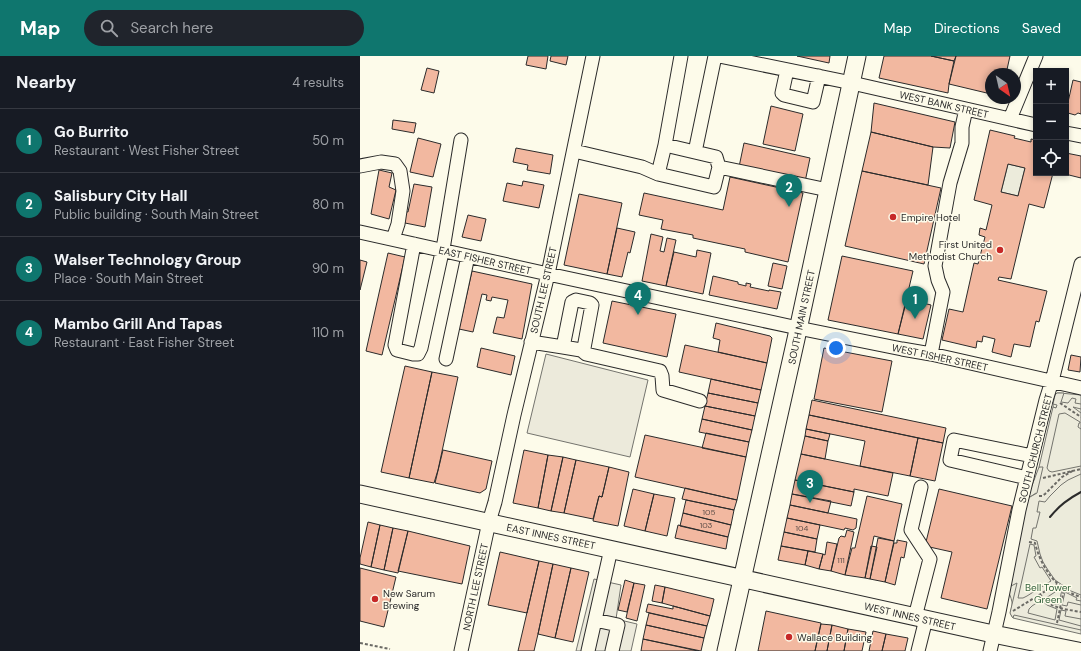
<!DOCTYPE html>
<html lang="en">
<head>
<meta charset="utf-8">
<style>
	:root { --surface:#171b24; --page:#20242c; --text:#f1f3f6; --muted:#9ea1a6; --line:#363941; --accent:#0f766e }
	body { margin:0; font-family:"DM Sans",sans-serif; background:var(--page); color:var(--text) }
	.controls { position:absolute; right:12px; top:12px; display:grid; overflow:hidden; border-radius:0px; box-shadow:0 2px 6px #0003 }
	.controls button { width:36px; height:36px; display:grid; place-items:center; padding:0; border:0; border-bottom:1px solid var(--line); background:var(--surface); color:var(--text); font:20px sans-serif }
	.compass { position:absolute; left:625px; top:12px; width:36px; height:36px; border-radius:50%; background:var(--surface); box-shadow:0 2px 6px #0003; rotate:146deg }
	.you { position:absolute; left:476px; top:292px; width:14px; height:14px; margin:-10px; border:3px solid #fff; border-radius:50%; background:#1a73e8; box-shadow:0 0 0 6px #1a73e833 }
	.badge { display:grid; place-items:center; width:26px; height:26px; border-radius:50%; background:var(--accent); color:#fff; font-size:13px; font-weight:700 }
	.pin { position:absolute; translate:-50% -33px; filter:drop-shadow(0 1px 2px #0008) }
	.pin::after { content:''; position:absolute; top:21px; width:14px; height:12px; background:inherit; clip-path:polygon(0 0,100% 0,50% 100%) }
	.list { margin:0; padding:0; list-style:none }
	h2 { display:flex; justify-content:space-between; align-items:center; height:52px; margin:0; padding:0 16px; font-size:17px }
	h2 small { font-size:13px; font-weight:400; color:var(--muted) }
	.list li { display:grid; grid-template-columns:26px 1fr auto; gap:12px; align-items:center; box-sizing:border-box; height:64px; padding:0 16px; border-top:1px solid var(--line) }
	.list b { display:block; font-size:15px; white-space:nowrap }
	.list p { margin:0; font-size:13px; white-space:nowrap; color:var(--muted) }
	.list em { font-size:13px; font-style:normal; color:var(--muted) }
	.icon { flex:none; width:22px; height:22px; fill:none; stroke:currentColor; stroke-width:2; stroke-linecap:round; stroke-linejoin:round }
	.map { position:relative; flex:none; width:721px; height:595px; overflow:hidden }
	header { display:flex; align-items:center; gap:24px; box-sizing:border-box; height:56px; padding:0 20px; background:var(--accent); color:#fff }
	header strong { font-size:19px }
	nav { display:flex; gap:22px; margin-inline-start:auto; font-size:14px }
	.search { width:280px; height:36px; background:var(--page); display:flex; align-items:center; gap:10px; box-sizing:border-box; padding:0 14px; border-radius:22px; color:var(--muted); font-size:15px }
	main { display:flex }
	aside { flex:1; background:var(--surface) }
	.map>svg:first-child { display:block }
	.green { fill:#ecebdb; stroke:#74746e }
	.parking { fill:#eceadb; stroke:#74746e; fill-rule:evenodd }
	.building { fill:#f2b8a0; stroke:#2b2b2b; fill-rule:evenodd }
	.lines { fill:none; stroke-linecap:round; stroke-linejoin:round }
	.minor-casing { stroke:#2b2b2b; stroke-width:15 }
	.major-casing { stroke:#2b2b2b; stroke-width:19 }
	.path { stroke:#6a6964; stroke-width:2; stroke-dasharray:3 2; stroke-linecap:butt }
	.minor { stroke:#fdfbea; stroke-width:13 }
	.major { stroke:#fdfbea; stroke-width:17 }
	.wall { stroke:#2b2b2b; stroke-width:2 }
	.poi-dot { fill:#c62828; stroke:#fdfbea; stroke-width:1.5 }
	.labels { text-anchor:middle; stroke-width:3; stroke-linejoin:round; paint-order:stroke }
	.number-label { font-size:8px; fill:#5d4e48 }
	.street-label { font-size:10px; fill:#2b2b2b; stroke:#fdfbea }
	.poi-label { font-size:10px; fill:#2b2b2b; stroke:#fdfbea; text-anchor:start }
	.park-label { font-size:10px; fill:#34623c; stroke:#fdfbea }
</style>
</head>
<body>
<header>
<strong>Map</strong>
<div class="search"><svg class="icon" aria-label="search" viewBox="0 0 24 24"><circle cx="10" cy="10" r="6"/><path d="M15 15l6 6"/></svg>Search here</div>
<nav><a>Map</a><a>Directions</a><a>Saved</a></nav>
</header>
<main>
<aside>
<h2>Nearby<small>4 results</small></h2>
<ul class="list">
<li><span class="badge">1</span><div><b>Go Burrito</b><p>Restaurant · West Fisher Street</p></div><em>50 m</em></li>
<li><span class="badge">2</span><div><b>Salisbury City Hall</b><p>Public building · South Main Street</p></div><em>80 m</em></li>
<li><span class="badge">3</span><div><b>Walser Technology Group</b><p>Place · South Main Street</p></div><em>90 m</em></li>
<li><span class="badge">4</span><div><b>Mambo Grill And Tapas</b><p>Restaurant · East Fisher Street</p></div><em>110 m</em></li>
</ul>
</aside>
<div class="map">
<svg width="721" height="595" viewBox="0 0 721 595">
	<rect width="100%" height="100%" fill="#fdfbea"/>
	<path class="green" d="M648,108l17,4 -7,28 -17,-4z
		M697,337h3l21,2v239l-68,-16c-5,-6 0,-10 -1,-16 -1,-5 -3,-9 -5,-14l29,-95 -6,4 -2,-1 11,-29 4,-1 13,-58 -3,-1c0,-5 1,-11 4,-14z"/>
	<path class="parking" d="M186,298l102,26 -18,77 -103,-24z
		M697,337h7l-3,9 7,1 4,-5 4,1 -1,4 6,1v5l-8,-2 8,6v16l-3,-2 1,-4h1v-1l-15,-9 -6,1 -12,54 2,3 3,1 29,-6v8l-13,6 -7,5 -11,11 -5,6 -6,-1 -2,11h3l-4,16h-3l-2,11 6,2 3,13 3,8 5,8 7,10 16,11 10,4v6l-5,-1 1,-2 -12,-6 -3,13 5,1 1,-4 13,3v14l-16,-3 1,-5 -5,-1 -2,10 22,6v4l-67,-15 -1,3 -2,-3 -1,-2 7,-30 -10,5 21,-92 2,1 7,-4 6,-26h-4l14,-60 3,1 1,-3 -4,-1 2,-9zM670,488l4,1 2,11 -2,1 6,11 2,-1 9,14 -24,15 -4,2h-5zM701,532l1,1 -3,15h-5l-8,-6zM681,544l6,5 10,4 -2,11 -27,-7 1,-4 3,-3z
		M234,523l27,6 -5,34 21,5 -6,27h-55z"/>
	<path class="building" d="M168,0h20l-2,13 -20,-4z
		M191,0h17l-2,9 -16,-4z
		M437,0h33l-1,7z
		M524,0h47l23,5 -5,23 -1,9 -69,-15z
		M571,0h25l-2,5z
		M596,0h54l-4,18h-15v20l-42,-10z
		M67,12l12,3 -5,22 -13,-3z
		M713,24l8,2v32l-3,-1 -3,2 -7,-2 -2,-2z
		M514,47l81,19 -5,26 -17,-1 -62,-15z
		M411,50l32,8 -8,37 -32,-7z
		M33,64l23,3 -2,10 -22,-4z
		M630,74l25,6 -1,2 17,4v-3l5,1v33h17l-9,35 -15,-4 -18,75 -12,-2 -1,3 49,11 -8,31 -3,-1 -6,26 -16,-3 -3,13 -19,-5 3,-13 -12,-3 -1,6 -5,-1 -1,7 -34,-8 7,-31 14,3 11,-49 4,1 7,-27 -6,-2 1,-7 6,2 6,-25 -18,-5zM648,108l17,4 -7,28 -17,-4z
		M511,76l62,15 -5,38 -66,-14z
		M58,82l23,6 -8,33 -23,-5z
		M384,87l66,15 -5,24 -66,-15z
		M156,92l37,7 -3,19 -23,-4 1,-5 -15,-3z
		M706,97l15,3v22l-20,-5h5z
		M19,114l13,3 -3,14 7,3 -7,29 -18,-5z
		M502,115l79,17 -17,76 -79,-18z
		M370,121l73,16 -15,69 -43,-10v-3l-52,-11v-3l-32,-6 2,-9 -24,-5 5,-22 79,17z
		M163,125l21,4 -5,23 -36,-7 4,-18 15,3z
		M54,128l18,3 -7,40 -25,-5 2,-11 6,1z
		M219,138l43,9 -15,71 -43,-9z
		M108,159l18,4 -5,22 -19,-4z
		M257,172l18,4 -5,21 -2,-1 -6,25 -15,-3z
		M291,178l12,3 -3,14 4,1 3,-14 9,2 -10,46 -24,-5z
		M337,194l14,3 -8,41 -37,-8 8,-34 22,5z
		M28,197l17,4 -23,98 -16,-4z
		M482,200l71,15 -15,63 -70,-14z
		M0,204l7,2 -7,28z
		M413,207l14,3 -5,23 -14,-3z
		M112,215l60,13 -10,55 -29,-6 4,-16 7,1 4,-18 -16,-3 -1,4 -5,-1 1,-5 -5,-1 -9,38 -14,-3z
		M353,220l25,6v2l8,2v-3l5,1 -1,3 19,4v-1l12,2 -4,17 -68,-14z
		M547,243l24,6 -8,34 -25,-5z
		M252,245l64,13 -9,43 -64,-14z
		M356,267l54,13 2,2 -5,25 -49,-11 2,-12 -7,-2z
		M325,289l82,18 -6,27 -82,-18z
		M121,292l34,8 -4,19 -34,-8z
		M464,292l68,13 -10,51 -68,-13z
		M711,299l10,2 -1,15 -12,-2z
		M45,310l27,6 -23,106 -28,-6z
		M72,316l26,5 -20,93 -4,13 -25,-5z
		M351,323l50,11 -3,13 -50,-10z
		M348,337l50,10 -3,13 -50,-10z
		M452,344l134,28 -3,15 -134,-28z
		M345,350l50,10 -3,14 -50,-11z
		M449,359l109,23 -8,38 -50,-10 5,-25 -59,-12z
		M342,363l50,11 -3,12 -50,-10z
		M446,373l24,5 -2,7 -23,-5z
		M346,377l43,9 -3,15 -44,-9z
		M285,379l101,22 -9,43 -102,-23z
		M445,380l23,5 -3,18 -24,-5z
		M558,382l25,5 -8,38 -25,-5z
		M83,394l49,11 -6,28 -6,4 -45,-10z
		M164,394l24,5 -10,53 -25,-5z
		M441,398l92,19 -5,23 -34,-7v3l-59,-12z
		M188,399l15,2 -12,54 -13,-3z
		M203,401l13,3 -12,53 -13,-2z
		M216,404l33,7 -7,30 -3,-1 -6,23 -29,-6z
		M249,411l20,5 -11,54 -25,-5 6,-25 3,1z
		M435,424l59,12 -3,14 -59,-12z
		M325,432l52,12 -3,10 -52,-11z
		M273,433l21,5 -9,37 -21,-5z
		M579,433l73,17 -25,103 -46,-11 11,-46 -27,-6z
		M294,438l21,4 -8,38 -22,-5z
		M432,438l39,7 -3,12 -38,-8z
		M507,440l35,8 -8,37 -20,-5 -9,42 -20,-3 7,-27h3z
		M326,444l48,10 -3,15 -48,-12z
		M430,449l67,14 -1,9 -3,2 -8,-2 -1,2 -57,-12z
		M323,457l48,12 -3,12 -48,-11z
		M427,462l33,7 -3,14 -33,-7z
		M8,466l12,3 -9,42 -11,-3v-6z
		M20,469l13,3 -9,42 -13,-3z
		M318,469l50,12 -2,12 -51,-11z
		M33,472l15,3 -10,42 -14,-3z
		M487,474l7,2 -9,43 -14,-4 8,-33 2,-2 4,1z
		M48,475l62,15 -8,38 -64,-13z
		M424,476l33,7 -2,13 -34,-6z
		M518,482l16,3 -9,41 -15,-3z
		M537,484l10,2 -3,16 -3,-1 -6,28 -10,-3 9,-39h3z
		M467,486l10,2 -6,27 -12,-2 4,-15 2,1z
		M421,490l27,5 -3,14 -27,-5z
		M511,490l6,1 -7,32 -5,-1z
		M448,495l15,3 -4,15 -14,-4z
		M140,496l39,9 -12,52 -39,-8z
		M179,505l14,3 -15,70 -4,17h-16z
		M193,508l18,4 -16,70 -17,-4z
		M0,512l36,9 -12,50 -24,-6z
		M211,512l18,4 -16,70 -18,-4z
		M265,524l9,3 -7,29 -9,-2z
		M274,527l11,2 -8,36 -11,-3z
		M295,529l10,2 -3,16 -10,-2z
		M305,531l49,12 -4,17 -48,-13z
		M288,548l25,5v-3l37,10 -3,10 -61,-14z
		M406,555l55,12 -6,28h-57z
		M289,557l58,13 -3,12 -58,-13z
		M461,568l11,1 -5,26h-12z
		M286,569l58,13 -3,13 -58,-12z
		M472,569l16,4 -4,22h-17z
		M488,573l18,3 -4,19h-18z
		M513,575l13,3 -4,17h-13z
		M526,578l22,4 -3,13h-23z
		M283,583l55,12h-57z"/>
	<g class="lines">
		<defs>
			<path id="minor" d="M359,0l133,27 184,42
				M427,14l-5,23 2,2 29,7 6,-26
				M650,63l26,-63
				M706,77l15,3
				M305,89l16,-89
				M214,95l68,16 16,7 7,-29 51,12 3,10 -5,20 -56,-13
				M335,96l20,-96
				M0,110l21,-4 14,2 5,7 3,20 -5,33 -5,15
				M359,111l109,23
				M0,176l188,42 250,54 104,21 29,5 150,34
				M54,188l-19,101 2,5 16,4h5l3,-6 23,-105 17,-103
				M171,286l32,5 9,-45 4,-2 14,3 2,2 -8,43 -3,2 -18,-3
				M221,294l5,4 74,17 2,5 1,14 37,11
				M571,298l12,-62 -5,-12 -3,-14 15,-83 12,-40v-16l4,-18
				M86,303l22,-103
				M667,422l-77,-18 4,-20 78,16
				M251,493l-16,71 23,5 -6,26
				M555,561l15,-58 -19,-29 10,-43
				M101,595l28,-129 6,-20 19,-87 34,-141 45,-218
				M228,595l7,-31
				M558,595l8,-32
				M630,595l9,-39 20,-102 27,-110 6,-19 29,-117"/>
			<path id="major" d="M0,438l633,140 85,17
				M366,595l70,-312 61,-283"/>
		</defs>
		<use href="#minor" class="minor-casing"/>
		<use href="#major" class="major-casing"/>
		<path class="path" d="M700,347l21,14
			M683,422l38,-9
			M679,440h3l3,-2 17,-17 12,-7
			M669,486l6,1c6,24 21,47 46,54
			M680,538c10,15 25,15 41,18
			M653,555l44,-27
			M697,567l7,-34
			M0,587l30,6"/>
		<use href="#minor" class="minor"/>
		<use href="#major" class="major"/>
		<path class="wall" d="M690,461c10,-12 18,-18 31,-25"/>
	</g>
	<g class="poi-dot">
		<circle cx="533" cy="161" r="4"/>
		<circle cx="640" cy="194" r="4"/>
		<circle cx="15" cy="543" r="4"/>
		<circle cx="429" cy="581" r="4"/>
	</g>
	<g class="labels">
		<g class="number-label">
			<text x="349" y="459">105</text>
			<text x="346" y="472">103</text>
			<text x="442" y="475">104</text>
			<text x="481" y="507">111</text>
		</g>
		<g class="street-label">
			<text transform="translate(584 48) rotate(13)" y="4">WEST BANK STREET</text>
			<text transform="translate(125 204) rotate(13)" y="4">EAST FISHER STREET</text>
			<text transform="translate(183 234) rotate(-77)" y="4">SOUTH LEE STREET</text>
			<text transform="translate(441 261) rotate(-78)" y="4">SOUTH MAIN STREET</text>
			<text transform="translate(580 301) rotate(12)" y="4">WEST FISHER STREET</text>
			<text transform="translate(675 392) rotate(-76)" y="4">SOUTH CHURCH STREET</text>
			<text transform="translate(191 480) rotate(12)" y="4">EAST INNES STREET</text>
			<text transform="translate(115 531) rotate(-78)" y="4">NORTH LEE STREET</text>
			<text transform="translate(550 560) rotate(13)" y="4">WEST INNES STREET</text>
		</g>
		<g class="poi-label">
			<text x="541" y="165">Empire Hotel</text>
			<text x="632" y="192" text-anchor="end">First United<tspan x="632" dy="12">Methodist Church</tspan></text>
			<text x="23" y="541">New Sarum<tspan x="23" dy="12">Brewing</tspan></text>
			<text x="437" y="585">Wallace Building</text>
		</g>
		<g class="park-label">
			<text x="688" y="535">Bell Tower<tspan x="688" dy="12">Green</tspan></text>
		</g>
	</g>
</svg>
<div class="controls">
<button>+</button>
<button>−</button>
<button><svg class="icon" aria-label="locate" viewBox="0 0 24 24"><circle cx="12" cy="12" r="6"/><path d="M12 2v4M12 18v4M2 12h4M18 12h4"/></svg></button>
</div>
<svg class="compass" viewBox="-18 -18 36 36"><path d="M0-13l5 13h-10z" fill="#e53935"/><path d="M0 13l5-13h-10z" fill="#9ea1a6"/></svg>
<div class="you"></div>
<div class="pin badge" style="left:555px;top:263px">1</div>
<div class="pin badge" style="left:429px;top:151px">2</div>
<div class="pin badge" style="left:450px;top:447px">3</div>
<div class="pin badge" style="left:278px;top:259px">4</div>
</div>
</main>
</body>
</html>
